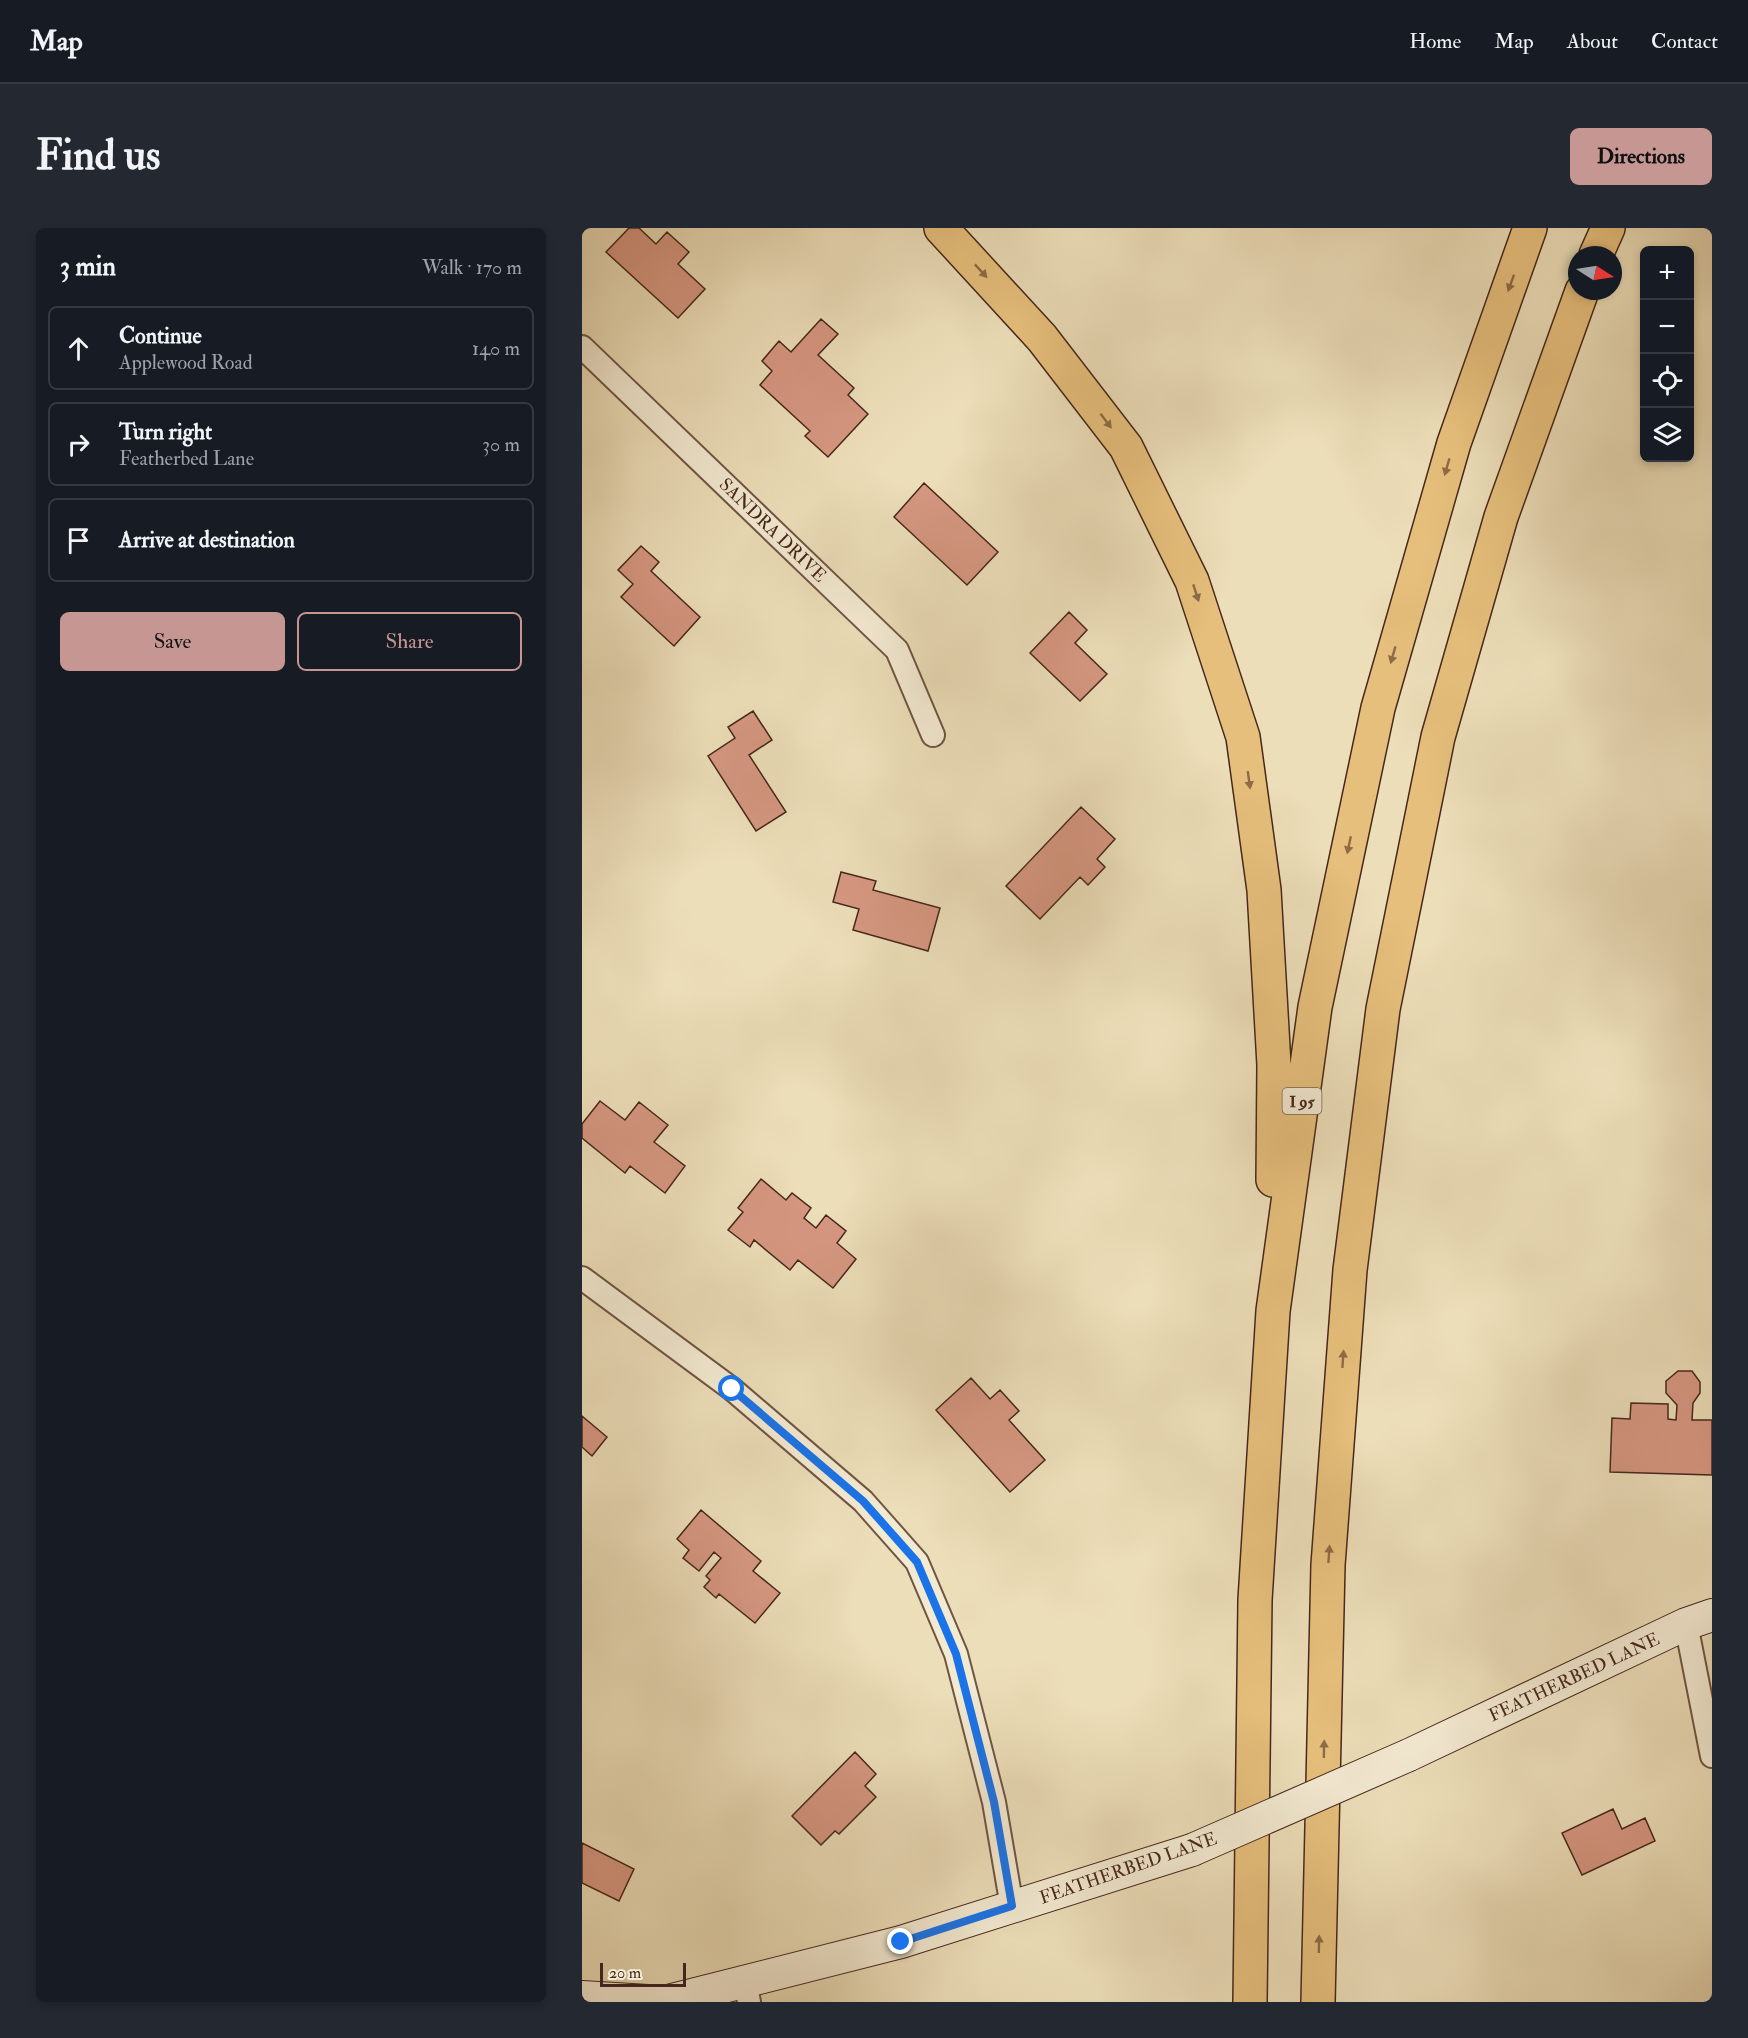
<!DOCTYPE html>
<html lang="en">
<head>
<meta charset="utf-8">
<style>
	:root { --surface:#171b24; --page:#242831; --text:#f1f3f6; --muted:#9ea1a6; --line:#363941; --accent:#c59692 }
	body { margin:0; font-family:"IM FELL Double Pica",serif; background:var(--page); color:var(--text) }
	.controls { position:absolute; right:18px; top:18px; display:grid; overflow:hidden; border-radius:9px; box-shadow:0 3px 9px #0003 }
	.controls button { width:54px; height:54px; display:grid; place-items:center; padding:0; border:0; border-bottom:2px solid var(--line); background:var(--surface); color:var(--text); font:30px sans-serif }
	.compass { position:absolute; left:986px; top:18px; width:54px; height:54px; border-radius:50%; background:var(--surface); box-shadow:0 3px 9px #0003; rotate:102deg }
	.scale { position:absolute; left:18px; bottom:15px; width:86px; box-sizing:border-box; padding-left:6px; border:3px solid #46271c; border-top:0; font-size:16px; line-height:21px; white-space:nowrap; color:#46271c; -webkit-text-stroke:4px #f3ead2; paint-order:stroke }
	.stop { position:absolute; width:18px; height:18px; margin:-14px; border:4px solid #1a73e8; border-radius:50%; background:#fff }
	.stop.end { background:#1a73e8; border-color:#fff; box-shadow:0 2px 6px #0008 }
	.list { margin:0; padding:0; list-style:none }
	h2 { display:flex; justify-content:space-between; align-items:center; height:78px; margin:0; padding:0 24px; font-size:26px }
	h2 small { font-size:20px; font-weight:400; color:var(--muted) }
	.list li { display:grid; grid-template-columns:39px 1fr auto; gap:18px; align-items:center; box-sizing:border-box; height:84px; margin:0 12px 12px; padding:0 12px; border:2px solid var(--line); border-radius:9px }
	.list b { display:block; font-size:22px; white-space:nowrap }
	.list p { margin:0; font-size:20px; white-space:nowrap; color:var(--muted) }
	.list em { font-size:20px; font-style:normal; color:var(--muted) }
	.actions { display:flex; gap:12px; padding:18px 24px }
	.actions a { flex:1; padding:14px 0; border:2px solid var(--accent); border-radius:9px; text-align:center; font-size:21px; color:var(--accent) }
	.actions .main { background:var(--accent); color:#111 }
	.icon { flex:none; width:33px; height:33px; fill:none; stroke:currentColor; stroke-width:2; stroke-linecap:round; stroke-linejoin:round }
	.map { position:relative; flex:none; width:1130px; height:1774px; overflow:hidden; border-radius:9px }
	header { display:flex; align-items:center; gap:36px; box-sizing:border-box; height:84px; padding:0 30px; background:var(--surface); border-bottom:2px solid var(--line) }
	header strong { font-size:28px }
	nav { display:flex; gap:33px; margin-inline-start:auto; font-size:21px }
	.intro { display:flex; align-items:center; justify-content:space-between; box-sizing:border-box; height:144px; padding:0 36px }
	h1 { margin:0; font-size:42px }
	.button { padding:15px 27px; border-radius:9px; background:var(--accent); color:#111; font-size:21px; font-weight:700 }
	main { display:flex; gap:36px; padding:0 36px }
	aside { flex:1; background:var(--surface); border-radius:9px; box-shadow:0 3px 9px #0003 }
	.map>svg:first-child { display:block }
	.building { fill:#d69781; stroke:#46271c; stroke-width:1.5 }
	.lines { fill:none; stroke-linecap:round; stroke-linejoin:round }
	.street-casing { stroke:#705543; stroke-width:26 }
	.secondary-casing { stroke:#46271c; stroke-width:34 }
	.highway-casing { stroke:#46271c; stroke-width:36 }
	.street { stroke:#f3ead2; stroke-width:22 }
	.secondary { stroke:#f3ead2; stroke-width:32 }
	.highway { stroke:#e6bf7c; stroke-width:33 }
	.secondary-bridge-casing { stroke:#46271c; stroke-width:34; stroke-linecap:butt }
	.secondary-bridge { stroke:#f3ead2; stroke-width:32 }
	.oneway { fill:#8e6b47 }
	.route { stroke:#1a73e8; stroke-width:8 }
	.labels { text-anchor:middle; stroke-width:5; stroke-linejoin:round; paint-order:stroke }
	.shield { fill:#f3ead2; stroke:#7a6253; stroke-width:1.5 }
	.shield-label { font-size:16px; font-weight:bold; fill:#46271c }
	.street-label { font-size:18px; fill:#46271c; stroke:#f3ead2 }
</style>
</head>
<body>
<header>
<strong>Map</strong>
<nav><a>Home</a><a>Map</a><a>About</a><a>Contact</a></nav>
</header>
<div class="intro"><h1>Find us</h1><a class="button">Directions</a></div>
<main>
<aside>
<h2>3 min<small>Walk · 170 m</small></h2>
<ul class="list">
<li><svg class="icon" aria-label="ahead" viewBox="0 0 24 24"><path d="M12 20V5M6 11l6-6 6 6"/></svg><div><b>Continue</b><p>Applewood Road</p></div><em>140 m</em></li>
<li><svg class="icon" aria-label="right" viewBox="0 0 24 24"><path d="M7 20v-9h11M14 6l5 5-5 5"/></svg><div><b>Turn right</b><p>Featherbed Lane</p></div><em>30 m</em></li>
<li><svg class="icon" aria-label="arrive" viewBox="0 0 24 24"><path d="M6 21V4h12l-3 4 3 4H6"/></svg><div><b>Arrive at destination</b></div></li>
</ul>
<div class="actions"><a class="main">Save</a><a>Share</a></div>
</aside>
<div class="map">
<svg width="1130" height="1774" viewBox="0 0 1130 1774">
	<rect width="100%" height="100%" fill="#ecdeb9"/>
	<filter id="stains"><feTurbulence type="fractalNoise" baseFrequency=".00333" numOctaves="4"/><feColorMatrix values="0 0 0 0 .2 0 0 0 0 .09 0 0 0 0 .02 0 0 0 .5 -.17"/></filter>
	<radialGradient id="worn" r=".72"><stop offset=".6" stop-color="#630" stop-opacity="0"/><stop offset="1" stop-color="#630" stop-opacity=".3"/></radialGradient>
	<path class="building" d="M47,0h10l17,16 11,-12 22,20 -11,12 27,25 -27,29 -72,-66z
		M239,91l17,15 -20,21 36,33 -6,7 20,19 -40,43 -23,-21 5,-5 -50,-46 12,-14 -10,-10 17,-20 12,11z
		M342,255l74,69 -31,33 -73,-68z
		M59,318l18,16 -8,9 49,46 -26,29 -53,-49 12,-13 -15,-14z
		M487,384l18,18 -12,13 32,31 -27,27 -50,-48z
		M171,483l19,29 -23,15 37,57 -30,19 -48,-75 27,-18 -7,-11z
		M499,579l34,32 -18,20 8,8 -17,18 -8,-8 -40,42 -34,-33z
		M259,644l35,9 -3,9 67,18 -12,43 -75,-21 6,-21 -26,-7z
		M18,873l25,19 14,-18 29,23 -14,17 31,24 -20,27 -35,-27 -5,7 -43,-35v-14z
		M179,951l25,21 6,-7 19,15 -7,10 12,10 10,-13 20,16 -9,12 19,16 -23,29 -35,-28 -8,10 -36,-30 -4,7 -22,-17 15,-18 -5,-4z
		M1096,1143h14l8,11v11l-7,10 -1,17h20v55l-102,-3 2,-54 18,1 1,-16 37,1v15l8,1 1,-15 -11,-12v-12z
		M389,1150l19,21 10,-9 19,21 -10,9 36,40 -35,32 -74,-82z
		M0,1188l25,21 -15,19 -10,-9z
		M119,1282l60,51 -8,10 27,22 -25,30 -36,-29 -3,4 -12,-11 6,-7 -4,-4 15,-18 -7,-6 -15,19 -16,-13 6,-8 -12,-11z
		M273,1524l21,22 -11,12 11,11 -37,37 -4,-3 -14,14 -29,-29z
		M1031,1581l9,20 23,-11 10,23 -73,34 -20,-42z
		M0,1615l52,26 -15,32 -37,-18z"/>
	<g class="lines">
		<defs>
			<path id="street" d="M0,119l315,303 36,85
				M0,1050l150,111 131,112 54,61 39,92 38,148 18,105
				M1104,1396l26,132
				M163,1753l4,21"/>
			<path id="secondary" d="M827,1527l277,-131 26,-9
				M0,1769l82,5 237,-60 291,-92"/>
			<path id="highway" d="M359,0l101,110 84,109 66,134 51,156 21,153 10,175 -1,115
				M1014,27l12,-27
				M668,1774l5,-402 18,-289 42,-304 63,-299 76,-265 76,-215
				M736,1774l10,-437 22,-295 33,-261 55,-272 63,-220 81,-226"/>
		</defs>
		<use href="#street" class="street-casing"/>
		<use href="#secondary" class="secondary-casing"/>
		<use href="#highway" class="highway-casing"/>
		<use href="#street" class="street"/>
		<use href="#secondary" class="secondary"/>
		<use href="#highway" class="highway"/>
		<defs>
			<path id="secondary-bridge" d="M610,1622l217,-95"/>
		</defs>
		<use href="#secondary-bridge" class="secondary-bridge-casing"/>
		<use href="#secondary-bridge" class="secondary-bridge"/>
	</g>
	<defs><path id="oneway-solid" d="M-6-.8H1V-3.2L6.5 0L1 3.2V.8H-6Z" transform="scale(1.5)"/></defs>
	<g class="oneway">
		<use href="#oneway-solid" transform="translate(399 43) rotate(47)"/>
		<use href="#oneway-solid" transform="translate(929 55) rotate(110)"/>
		<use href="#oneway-solid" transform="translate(524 193) rotate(53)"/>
		<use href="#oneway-solid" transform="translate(865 239) rotate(106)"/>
		<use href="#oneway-solid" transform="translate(614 365) rotate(72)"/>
		<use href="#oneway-solid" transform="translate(811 427) rotate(106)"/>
		<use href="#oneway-solid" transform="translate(667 552) rotate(82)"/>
		<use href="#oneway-solid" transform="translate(767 617) rotate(102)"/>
		<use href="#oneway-solid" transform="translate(761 1131) rotate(-86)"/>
		<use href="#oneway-solid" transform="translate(747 1326) rotate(-86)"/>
		<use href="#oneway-solid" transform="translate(742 1521) rotate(-89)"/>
		<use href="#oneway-solid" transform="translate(737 1716) rotate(-89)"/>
	</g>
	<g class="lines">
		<path class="route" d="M150,1161l131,112 54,61 39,92 38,148 18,104 -111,36"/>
	</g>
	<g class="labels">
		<rect class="shield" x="700.5" y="860" width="39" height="26" rx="4.5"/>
		<g class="shield-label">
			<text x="720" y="879">I 95</text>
		</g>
		<g class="street-label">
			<text transform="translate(191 302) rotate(44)" y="6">SANDRA DRIVE</text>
			<text transform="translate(992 1449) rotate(-25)" y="6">FEATHERBED LANE</text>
			<text transform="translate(546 1640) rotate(-19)" y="6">FEATHERBED LANE</text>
		</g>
	</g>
	<rect width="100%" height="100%" filter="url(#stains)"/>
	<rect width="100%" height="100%" fill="url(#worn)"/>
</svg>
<div class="controls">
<button>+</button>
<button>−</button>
<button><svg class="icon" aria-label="locate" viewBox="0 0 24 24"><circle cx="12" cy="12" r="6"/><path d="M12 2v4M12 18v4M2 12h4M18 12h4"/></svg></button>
<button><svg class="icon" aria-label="layers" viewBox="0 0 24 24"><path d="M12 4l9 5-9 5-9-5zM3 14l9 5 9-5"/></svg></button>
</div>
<svg class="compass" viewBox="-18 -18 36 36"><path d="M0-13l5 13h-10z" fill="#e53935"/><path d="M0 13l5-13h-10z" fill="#9ea1a6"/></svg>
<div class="scale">20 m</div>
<div class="stop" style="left:150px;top:1161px"></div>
<div class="stop end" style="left:319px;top:1714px"></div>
</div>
</main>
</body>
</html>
